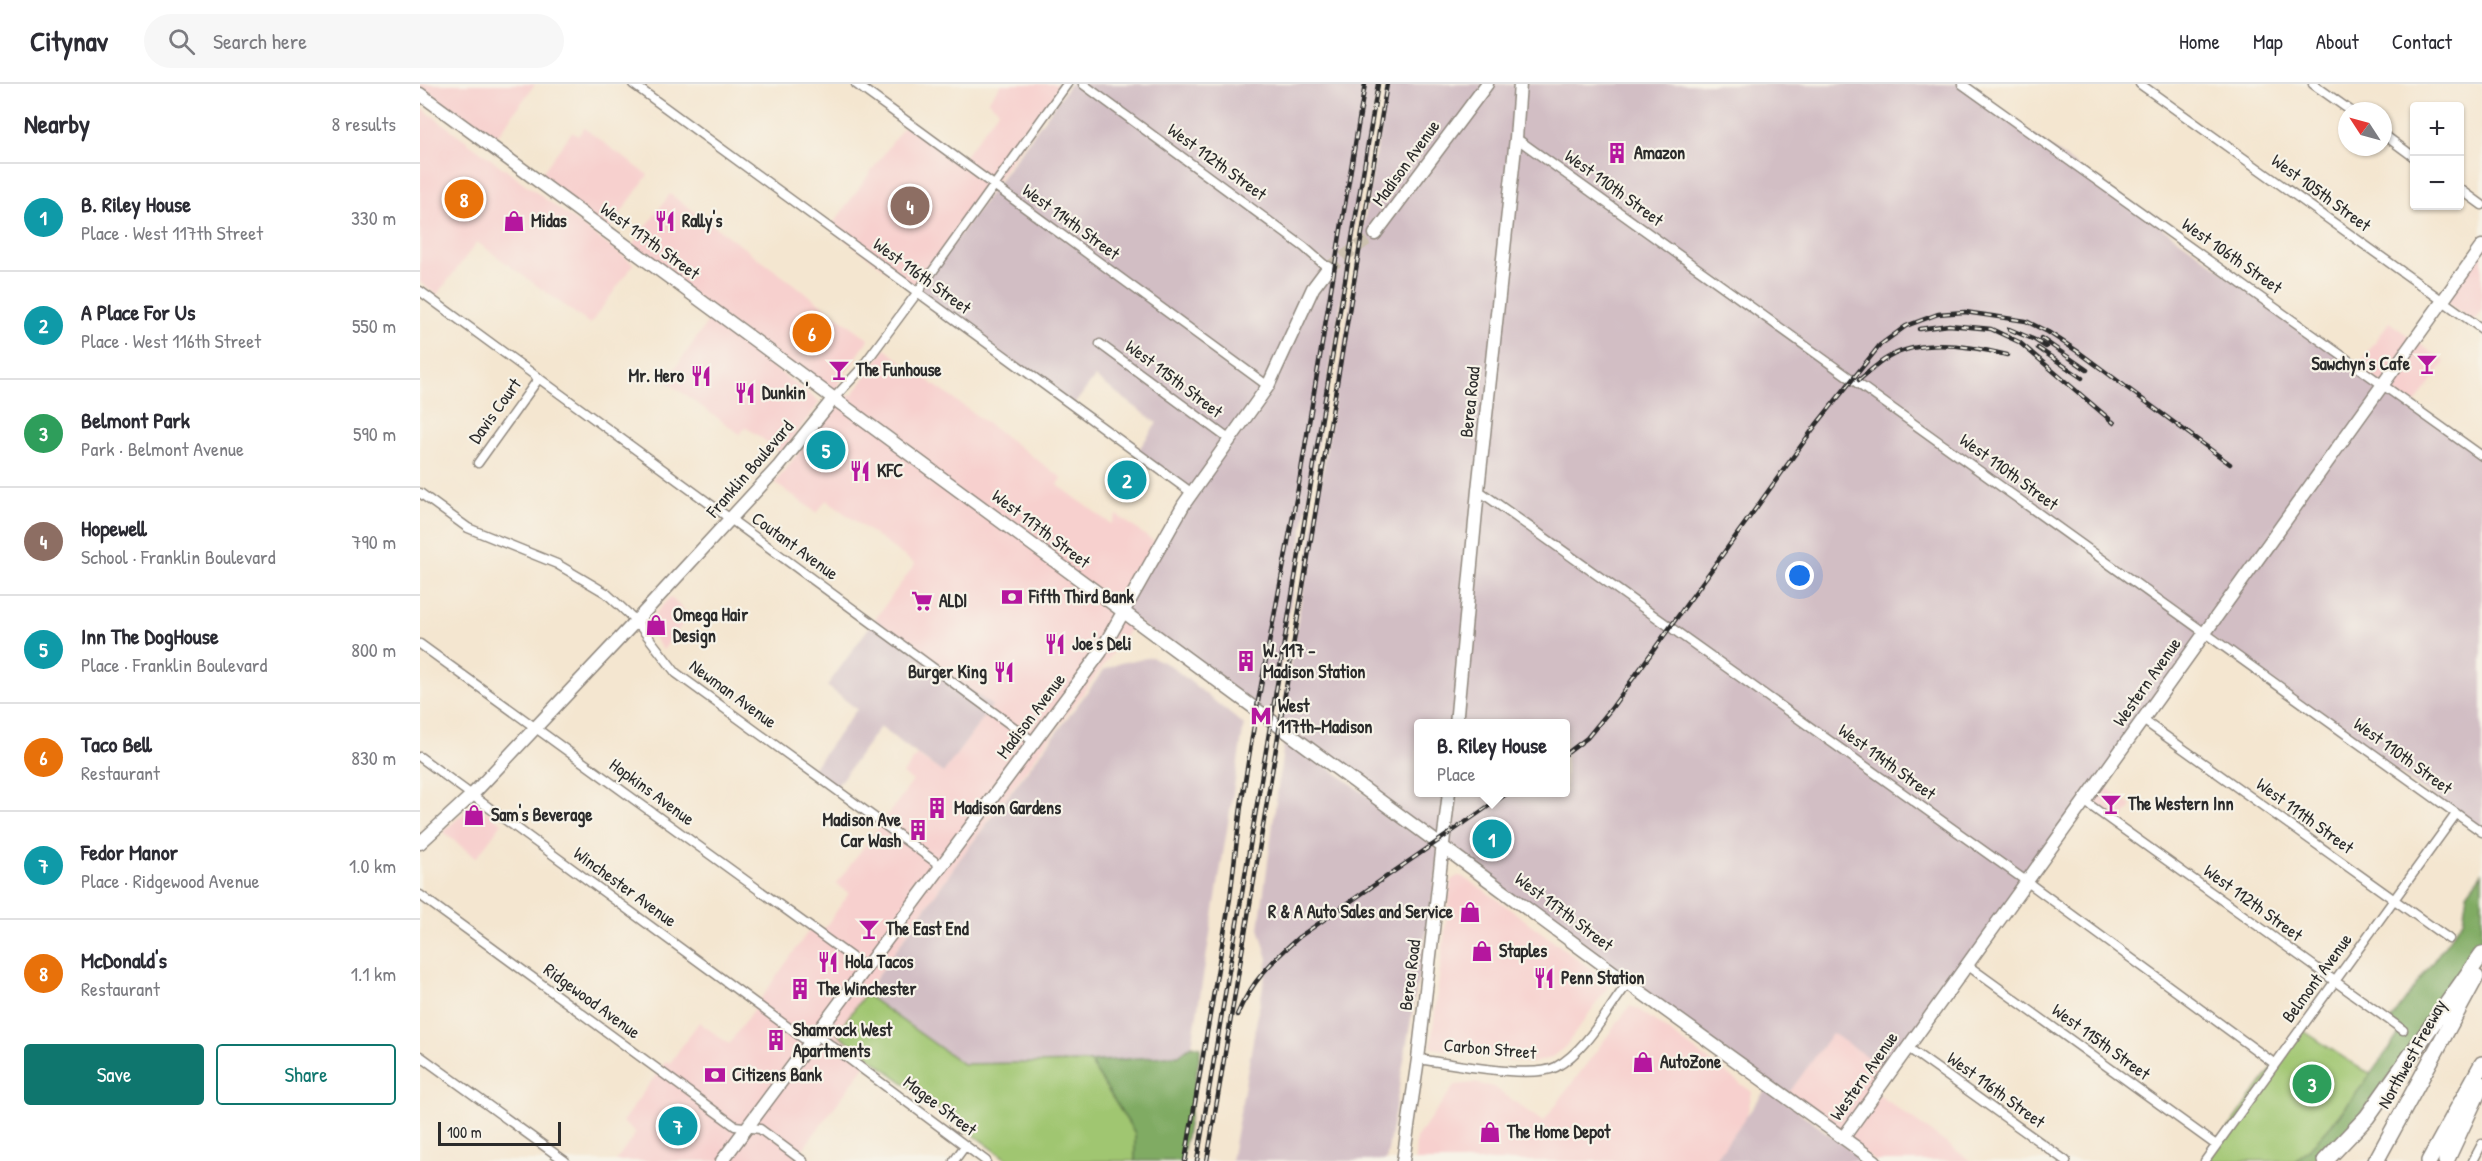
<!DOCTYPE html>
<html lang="en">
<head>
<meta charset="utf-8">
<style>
	:root { --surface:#fff; --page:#f7f7f7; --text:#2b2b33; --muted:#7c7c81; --line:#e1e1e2; --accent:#0f766e }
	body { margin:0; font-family:"Patrick Hand",sans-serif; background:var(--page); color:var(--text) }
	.controls { position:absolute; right:18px; top:18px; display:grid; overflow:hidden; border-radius:6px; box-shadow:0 2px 4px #0004 }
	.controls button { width:54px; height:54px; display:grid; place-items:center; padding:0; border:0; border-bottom:2px solid var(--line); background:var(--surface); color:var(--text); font:30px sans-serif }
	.compass { position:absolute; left:1918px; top:18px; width:54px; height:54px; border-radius:50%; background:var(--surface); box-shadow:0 2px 4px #0004; rotate:306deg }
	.scale { position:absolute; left:18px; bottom:15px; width:123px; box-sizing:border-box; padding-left:6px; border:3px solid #2b2b2b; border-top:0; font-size:16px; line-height:21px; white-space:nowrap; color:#2b2b2b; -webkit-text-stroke:4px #f7f3e8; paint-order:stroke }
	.you { position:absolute; left:1380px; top:492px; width:21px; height:21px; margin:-15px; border:4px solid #fff; border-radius:50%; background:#1a73e8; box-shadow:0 0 0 9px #1a73e833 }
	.badge { display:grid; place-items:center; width:39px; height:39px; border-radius:50%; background:var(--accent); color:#fff; font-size:20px; font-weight:700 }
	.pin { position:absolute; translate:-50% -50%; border:3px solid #fff; box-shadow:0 2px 6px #0006 }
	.popup { position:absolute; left:994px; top:635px; width:156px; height:78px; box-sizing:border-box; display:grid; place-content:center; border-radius:6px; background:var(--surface); filter:drop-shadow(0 2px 4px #0005); font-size:20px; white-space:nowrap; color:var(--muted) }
	.popup b { font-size:22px; color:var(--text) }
	.popup::after { content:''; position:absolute; left:50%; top:100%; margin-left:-12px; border:12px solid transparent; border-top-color:var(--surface) }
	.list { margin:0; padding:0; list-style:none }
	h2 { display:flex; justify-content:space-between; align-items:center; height:78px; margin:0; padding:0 24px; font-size:26px }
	h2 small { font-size:20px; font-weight:400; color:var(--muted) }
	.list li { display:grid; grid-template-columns:39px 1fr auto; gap:18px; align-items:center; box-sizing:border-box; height:108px; padding:0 24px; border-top:2px solid var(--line) }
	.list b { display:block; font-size:22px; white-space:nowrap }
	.list p { margin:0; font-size:20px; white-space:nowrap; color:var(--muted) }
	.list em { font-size:20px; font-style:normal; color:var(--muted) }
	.actions { display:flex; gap:12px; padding:18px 24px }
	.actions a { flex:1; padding:14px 0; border:2px solid var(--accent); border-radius:6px; text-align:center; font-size:21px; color:var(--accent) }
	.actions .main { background:var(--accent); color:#fff }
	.icon { flex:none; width:33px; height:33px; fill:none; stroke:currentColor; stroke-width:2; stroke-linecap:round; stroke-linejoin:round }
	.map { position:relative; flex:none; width:2062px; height:1077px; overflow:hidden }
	header { display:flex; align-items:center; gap:36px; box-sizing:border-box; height:84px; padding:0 30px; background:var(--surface); border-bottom:2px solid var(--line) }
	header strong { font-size:28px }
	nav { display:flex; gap:33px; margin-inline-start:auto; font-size:21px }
	.search { width:420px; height:54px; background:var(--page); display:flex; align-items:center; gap:15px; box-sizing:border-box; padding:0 21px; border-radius:33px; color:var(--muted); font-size:22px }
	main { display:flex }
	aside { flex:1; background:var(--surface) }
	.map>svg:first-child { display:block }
	.built { fill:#f7d0ce }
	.industrial { fill:#d2bec4; fill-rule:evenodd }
	.green { fill:#a0c671; stroke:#66784e; stroke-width:1.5 }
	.forest { fill:#80ab63; stroke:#566b47; stroke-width:1.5 }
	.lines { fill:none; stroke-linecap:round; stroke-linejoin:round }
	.secondary-tunnel { stroke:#ccc1af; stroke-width:12; stroke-dasharray:12 6; stroke-linecap:butt }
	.street-casing { stroke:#90887e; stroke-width:11 }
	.secondary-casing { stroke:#90887e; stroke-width:15 }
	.highway-casing { stroke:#90887e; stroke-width:18 }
	.street { stroke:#fff; stroke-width:8 }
	.secondary { stroke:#fff; stroke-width:12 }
	.highway { stroke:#fff; stroke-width:15 }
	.rail-casing { stroke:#2b2b2b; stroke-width:4.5 }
	.rail { stroke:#f7f3e8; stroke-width:2; stroke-dasharray:7; stroke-linecap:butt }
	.labels { text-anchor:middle; stroke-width:4.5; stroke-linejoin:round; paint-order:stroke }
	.poi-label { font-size:18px; font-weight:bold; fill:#2b2b2b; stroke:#f7f3e8; text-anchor:start }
	.street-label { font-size:18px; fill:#2b2b2b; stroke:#f7f3e8 }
</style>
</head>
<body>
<header>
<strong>Citynav</strong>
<div class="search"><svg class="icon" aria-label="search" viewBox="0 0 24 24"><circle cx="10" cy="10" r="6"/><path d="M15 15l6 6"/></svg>Search here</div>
<nav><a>Home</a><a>Map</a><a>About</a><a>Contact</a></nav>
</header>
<main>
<aside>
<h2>Nearby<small>8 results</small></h2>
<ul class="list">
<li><span class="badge" style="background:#0f9aa8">1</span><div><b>B. Riley House</b><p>Place · West 117th Street</p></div><em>330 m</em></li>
<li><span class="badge" style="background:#0f9aa8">2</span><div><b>A Place For Us</b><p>Place · West 116th Street</p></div><em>550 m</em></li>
<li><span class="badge" style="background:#2e9e5b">3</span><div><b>Belmont Park</b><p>Park · Belmont Avenue</p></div><em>590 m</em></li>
<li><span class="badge" style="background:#8d6e63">4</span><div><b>Hopewell</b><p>School · Franklin Boulevard</p></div><em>790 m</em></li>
<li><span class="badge" style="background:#0f9aa8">5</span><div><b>Inn The DogHouse</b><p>Place · Franklin Boulevard</p></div><em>800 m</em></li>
<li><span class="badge" style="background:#e8710a">6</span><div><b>Taco Bell</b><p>Restaurant</p></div><em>830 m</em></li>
<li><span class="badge" style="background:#0f9aa8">7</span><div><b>Fedor Manor</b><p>Place · Ridgewood Avenue</p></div><em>1.0 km</em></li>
<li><span class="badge" style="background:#e8710a">8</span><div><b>McDonald's</b><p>Restaurant</p></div><em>1.1 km</em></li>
</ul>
<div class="actions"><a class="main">Save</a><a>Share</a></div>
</aside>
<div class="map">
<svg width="2062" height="1077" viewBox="0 0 2062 1077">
	<rect width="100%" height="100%" fill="#f7f3e8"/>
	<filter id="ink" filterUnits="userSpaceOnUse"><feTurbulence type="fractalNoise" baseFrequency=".0167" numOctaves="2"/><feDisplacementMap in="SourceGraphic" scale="12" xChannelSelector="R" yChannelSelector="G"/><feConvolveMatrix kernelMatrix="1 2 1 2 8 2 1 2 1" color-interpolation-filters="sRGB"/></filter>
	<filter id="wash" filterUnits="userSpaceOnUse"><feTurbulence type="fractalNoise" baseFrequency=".008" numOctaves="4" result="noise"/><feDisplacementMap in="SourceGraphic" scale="24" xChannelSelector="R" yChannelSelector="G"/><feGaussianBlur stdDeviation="1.35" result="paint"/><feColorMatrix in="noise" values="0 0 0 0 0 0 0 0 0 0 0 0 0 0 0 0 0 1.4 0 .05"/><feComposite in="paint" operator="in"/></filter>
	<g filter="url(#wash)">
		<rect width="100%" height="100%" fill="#f4e6d0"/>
		<path class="built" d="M0,0h115l-45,62 -70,-52z
			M581,0h64l-148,209 -87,-65 77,-106 54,39 38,-51 -11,-9z
			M0,23l214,157 -44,60 -113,-82 -40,53 -17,-13z
			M164,44l64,47 -41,57 -71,-51 36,-49 6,4z
			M250,110l199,145 -30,44 -4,15 18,-4 32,-45 177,129 -4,7 53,39 6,-9 43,31 -25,77 -175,236 -123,173 34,26 -77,103h-178l20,-28 -14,-11 44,-61 4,2 29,-41 30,22 83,-118 10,6 27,-39 -13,-9 77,-103 -10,-7 14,-19 26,18 49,-67 -117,-87 40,-55 -89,-64 -9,13 -42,-30 62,-81 -207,-153z
			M2062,162v65l-8,11 -32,-22z
			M290,235l110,83 -38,51 -36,-26 -6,7 -74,-53z
			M1969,238l56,40 -32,44 -55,-40z
			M250,513l19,18 -26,35 -18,-25z
			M1678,697l34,25 -14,19 -34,-24z
			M54,719l28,20 -26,35 -33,-26z
			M1038,792l5,1 35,23 109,81 1,6 -43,60 -15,11 -18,5 -18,-2 -80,-13 -3,-3 20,-165z
			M1210,922l8,3 114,83 -5,24 -33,45h-299l1,-23 39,-53 19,-2 20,4 49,35z
			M1412,948l57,40 -14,20 96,69h-96l-89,-64z"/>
		<path class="industrial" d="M650,0h308l-107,636 -148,-109 69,-118 -55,-41 20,-29 -62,-46 -22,29 -156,-113z
			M967,0h575l520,372v376l-278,-199 -315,439 -57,-39 -46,64 -506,-370zM998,640h148v68h-148z
			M455,535l117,87 -49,67 -63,-46 -44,60 -24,-17 45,-61 -30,-23z
			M732,573l19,9 73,59 -52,320 -13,10 -89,7 -127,2 -98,-70 95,-135 144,-189 16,-7z
			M865,651l156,115 -55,311h-155l37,-202 -9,-31z
			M1347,1004l98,73h-151z"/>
		<path class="green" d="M445,910l98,70 127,-2 45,71v28h-126l-172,-128z
			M1881,945l57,38 14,7 -55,68 -22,19h-90z"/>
		<path class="forest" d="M2062,789v81l-157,207h-30c43,-37 74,-85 107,-131l-12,-9 73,-101 4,-27z
			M772,961l9,2 -19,114h-47v-28l-45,-71 89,-7z"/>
	</g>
	<g filter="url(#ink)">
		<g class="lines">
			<path class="secondary-tunnel" d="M908,184l47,-34"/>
			<defs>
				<path id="street" d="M213,0l559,409
					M436,0l412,302
					M663,0l221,163 24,21
					M1542,0l520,372
					M1720,0l342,245
					M1893,0l38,27
					M1963,50l31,23
					M1096,54l966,694
					M2040,105l22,16
					M0,207l614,451
					M680,260l130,96
					M414,314l26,-28 57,-77 150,-209
					M58,379l61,-85
					M1058,406l548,391 249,183
					M0,409l48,35 89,36 49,29 30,28 40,52 265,193
					M0,560l445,323
					M1723,636l306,219
					M0,673l391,287
					M1664,717l319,229
					M0,811l315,231 25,3 43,32
					M1547,881l249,180
					M397,951l169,126
					M1487,963l159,114
					M0,972l145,105
					M998,975c31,4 113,21 138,8 31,-17 51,-57 72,-84
					M534,1077l11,-15
					M1785,1077l251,-347
					M2053,1077l9,-17"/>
				<path id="secondary" d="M0,10l1208,889 247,178
					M955,150l112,-150
					M1036,640l22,-234 38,-352 4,-54
					M0,759l52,-48 164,-174 143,-155 55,-68
					M1423,1054l639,-892
					M302,1077l378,-508 84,-149 84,-118 45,-98 15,-20
					M983,1077l15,-102 31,-267"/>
				<path id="highway" d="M1905,1077l42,-44 115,-163
					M1956,1077l100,-184
					M2009,1077l53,-97
					M2026,1077l36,-77"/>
			</defs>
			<use href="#street" class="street-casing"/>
			<use href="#secondary" class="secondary-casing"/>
			<use href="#highway" class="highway-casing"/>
			<use href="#street" class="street"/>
			<use href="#secondary" class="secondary"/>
			<use href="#highway" class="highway"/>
			<defs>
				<path id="rail" d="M1499,245l30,-4 42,4 28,13 95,81
					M1589,245l26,11 11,7
					M1621,254l46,32
					M1618,264l44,30
					M1439,296c10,-8 19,-17 30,-23 33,-19 83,-11 118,-2
					M1146,670l21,-16 24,-29 205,-284 64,-80 26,-19 32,-12 27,-2 61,9 22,11 32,21 150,111
					M817,931c14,-33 36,-55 62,-78l210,-145
					M765,1077l45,-263 11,-92 16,-99 41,-218 67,-405
					M777,1077l181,-1077
					M787,1077l180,-1077"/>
			</defs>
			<use href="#rail" class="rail-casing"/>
			<use href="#rail" class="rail"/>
		</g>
	</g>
	<defs>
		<symbol id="building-bare" viewBox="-9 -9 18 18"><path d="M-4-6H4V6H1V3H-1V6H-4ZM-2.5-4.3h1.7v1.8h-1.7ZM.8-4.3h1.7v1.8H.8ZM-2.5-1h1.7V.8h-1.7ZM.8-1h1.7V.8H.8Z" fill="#b5179e" stroke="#f7f3e8" stroke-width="2.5" paint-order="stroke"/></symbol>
		<symbol id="shop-bare" viewBox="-9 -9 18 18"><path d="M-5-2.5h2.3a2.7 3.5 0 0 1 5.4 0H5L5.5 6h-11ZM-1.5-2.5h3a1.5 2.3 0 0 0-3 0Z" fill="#b5179e" stroke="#f7f3e8" stroke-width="2.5" paint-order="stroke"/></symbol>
		<symbol id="restaurant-bare" viewBox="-9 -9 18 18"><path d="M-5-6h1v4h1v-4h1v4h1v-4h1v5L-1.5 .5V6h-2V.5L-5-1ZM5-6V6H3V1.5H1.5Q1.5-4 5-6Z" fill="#b5179e" stroke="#f7f3e8" stroke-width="2.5" paint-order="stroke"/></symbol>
		<symbol id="bar-bare" viewBox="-9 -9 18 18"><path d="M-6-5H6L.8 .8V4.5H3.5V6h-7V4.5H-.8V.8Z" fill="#b5179e" stroke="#f7f3e8" stroke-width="2.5" paint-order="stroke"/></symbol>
		<symbol id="bank-bare" viewBox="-9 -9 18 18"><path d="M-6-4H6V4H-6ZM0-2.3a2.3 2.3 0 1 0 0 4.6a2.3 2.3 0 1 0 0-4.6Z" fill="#b5179e" stroke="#f7f3e8" stroke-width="2.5" paint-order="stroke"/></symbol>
		<symbol id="supermarket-bare" viewBox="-9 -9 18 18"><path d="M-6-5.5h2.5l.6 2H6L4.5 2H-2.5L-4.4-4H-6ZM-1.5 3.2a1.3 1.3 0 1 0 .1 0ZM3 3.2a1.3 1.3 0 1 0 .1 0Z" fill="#b5179e" stroke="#f7f3e8" stroke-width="2.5" paint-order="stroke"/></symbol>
		<symbol id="metro-bare" viewBox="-9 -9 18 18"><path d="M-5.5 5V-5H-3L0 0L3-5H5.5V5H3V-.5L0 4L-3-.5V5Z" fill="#b5179e" stroke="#f7f3e8" stroke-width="2.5" paint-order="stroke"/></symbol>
	</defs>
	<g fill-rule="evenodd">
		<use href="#building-bare" x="1182" y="54" width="30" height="30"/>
		<use href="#shop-bare" x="79" y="122" width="30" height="30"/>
		<use href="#restaurant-bare" x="230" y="122" width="30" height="30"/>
		<use href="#bar-bare" x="1992" y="265" width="30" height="30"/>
		<use href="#bar-bare" x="404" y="271" width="30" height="30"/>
		<use href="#restaurant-bare" x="266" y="277" width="30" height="30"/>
		<use href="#restaurant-bare" x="310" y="294" width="30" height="30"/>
		<use href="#restaurant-bare" x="425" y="372" width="30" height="30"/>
		<use href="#bank-bare" x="577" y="498" width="30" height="30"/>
		<use href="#supermarket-bare" x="487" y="502" width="30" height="30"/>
		<use href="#shop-bare" x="221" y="526" width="30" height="30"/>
		<use href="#restaurant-bare" x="620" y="545" width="30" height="30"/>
		<use href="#building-bare" x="811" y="562" width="30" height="30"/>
		<use href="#restaurant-bare" x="569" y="573" width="30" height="30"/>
		<use href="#metro-bare" x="826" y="617" width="30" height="30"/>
		<use href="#bar-bare" x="1676" y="705" width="30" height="30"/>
		<use href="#building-bare" x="502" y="709" width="30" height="30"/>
		<use href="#shop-bare" x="39" y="716" width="30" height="30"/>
		<use href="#building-bare" x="483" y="731" width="30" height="30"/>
		<use href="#shop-bare" x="1035" y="813" width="30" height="30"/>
		<use href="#bar-bare" x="434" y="830" width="30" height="30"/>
		<use href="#shop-bare" x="1047" y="852" width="30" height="30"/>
		<use href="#restaurant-bare" x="393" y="863" width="30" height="30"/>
		<use href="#restaurant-bare" x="1109" y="879" width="30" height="30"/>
		<use href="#building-bare" x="365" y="890" width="30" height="30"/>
		<use href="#building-bare" x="341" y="941" width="30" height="30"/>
		<use href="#shop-bare" x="1208" y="963" width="30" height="30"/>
		<use href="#bank-bare" x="280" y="976" width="30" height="30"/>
		<use href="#shop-bare" x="1055" y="1033" width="30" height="30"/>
	</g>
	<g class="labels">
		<g class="poi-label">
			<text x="1214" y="75">Amazon</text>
			<text x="111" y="143">Midas</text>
			<text x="262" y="143">Rally's</text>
			<text x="1990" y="286" text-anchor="end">Sawchyn's Cafe</text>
			<text x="436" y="292">The Funhouse</text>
			<text x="264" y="298" text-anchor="end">Mr. Hero</text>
			<text x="342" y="315">Dunkin'</text>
			<text x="457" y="393">KFC</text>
			<text x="609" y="519">Fifth Third Bank</text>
			<text x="519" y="523">ALDI</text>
			<text x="253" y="537">Omega Hair<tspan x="253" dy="21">Design</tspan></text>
			<text x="652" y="566">Joe's Deli</text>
			<text x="843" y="573">W. 117 -<tspan x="843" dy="21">Madison Station</tspan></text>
			<text x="567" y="594" text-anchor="end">Burger King</text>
			<text x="858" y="628">West<tspan x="858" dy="21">117th–Madison</tspan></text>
			<text x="1708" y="726">The Western Inn</text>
			<text x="534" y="730">Madison Gardens</text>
			<text x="71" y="737">Sam's Beverage</text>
			<text x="481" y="742" text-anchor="end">Madison Ave<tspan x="481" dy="21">Car Wash</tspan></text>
			<text x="1033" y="834" text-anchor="end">R &amp; A Auto Sales and Service</text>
			<text x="466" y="851">The East End</text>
			<text x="1079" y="873">Staples</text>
			<text x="425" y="884">Hola Tacos</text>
			<text x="1141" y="900">Penn Station</text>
			<text x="397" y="911">The Winchester</text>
			<text x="373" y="952">Shamrock West<tspan x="373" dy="21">Apartments</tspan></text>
			<text x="1240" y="984">AutoZone</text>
			<text x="312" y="997">Citizens Bank</text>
			<text x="1087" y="1054">The Home Depot</text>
		</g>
		<g class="street-label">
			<text transform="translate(797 78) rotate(36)" y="6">West 112th Street</text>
			<text transform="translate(986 79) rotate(-54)" y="6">Madison Avenue</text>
			<text transform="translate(1194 104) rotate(36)" y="6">West 110th Street</text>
			<text transform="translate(1901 109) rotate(36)" y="6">West 105th Street</text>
			<text transform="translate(651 138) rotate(36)" y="6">West 114th Street</text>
			<text transform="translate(230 157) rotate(36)" y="6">West 117th Street</text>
			<text transform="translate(1812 172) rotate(35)" y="6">West 106th Street</text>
			<text transform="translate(502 192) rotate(36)" y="6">West 116th Street</text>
			<text transform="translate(754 295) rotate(37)" y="6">West 115th Street</text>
			<text transform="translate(1050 318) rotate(-84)" y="6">Berea Road</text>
			<text transform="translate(75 327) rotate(-54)" y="6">Davis Court</text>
			<text transform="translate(330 385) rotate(-49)" y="6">Franklin Boulevard</text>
			<text transform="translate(1589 388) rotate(36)" y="6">West 110th Street</text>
			<text transform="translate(621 445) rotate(37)" y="6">West 117th Street</text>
			<text transform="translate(375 462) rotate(36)" y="6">Coutant Avenue</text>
			<text transform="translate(1727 598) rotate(-55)" y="6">Western Avenue</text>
			<text transform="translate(313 610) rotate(36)" y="6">Newman Avenue</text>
			<text transform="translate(611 632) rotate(-53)" y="6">Madison Avenue</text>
			<text transform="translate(1983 672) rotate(36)" y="6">West 110th Street</text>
			<text transform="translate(1467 678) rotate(36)" y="6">West 114th Street</text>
			<text transform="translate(232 708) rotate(36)" y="6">Hopkins Avenue</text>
			<text transform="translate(1885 732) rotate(36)" y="6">West 111th Street</text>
			<text transform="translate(205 803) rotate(36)" y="6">Winchester Avenue</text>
			<text transform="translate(1833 819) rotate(36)" y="6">West 112th Street</text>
			<text transform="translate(1144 828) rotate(37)" y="6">West 117th Street</text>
			<text transform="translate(990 891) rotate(-83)" y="6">Berea Road</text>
			<text transform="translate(1897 894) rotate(-54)" y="6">Belmont Avenue</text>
			<text transform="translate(172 917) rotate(36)" y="6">Ridgewood Avenue</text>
			<text transform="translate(1681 958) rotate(36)" y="6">West 115th Street</text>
			<text transform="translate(1070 965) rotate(5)" y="6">Carbon Street</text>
			<text transform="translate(1992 970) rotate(-61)" y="6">Northwest Freeway</text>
			<text transform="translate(1444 992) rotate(-55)" y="6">Western Avenue</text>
			<text transform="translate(1576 1006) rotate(36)" y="6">West 116th Street</text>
			<text transform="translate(520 1022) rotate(37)" y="6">Magee Street</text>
		</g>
	</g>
</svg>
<div class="controls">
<button>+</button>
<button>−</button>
</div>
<svg class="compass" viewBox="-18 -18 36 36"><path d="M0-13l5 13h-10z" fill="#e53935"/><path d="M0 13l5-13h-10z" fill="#7c7c81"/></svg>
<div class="scale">100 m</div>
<div class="you"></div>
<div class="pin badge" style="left:1072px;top:755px;background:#0f9aa8">1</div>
<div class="popup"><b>B. Riley House</b>Place</div>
<div class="pin badge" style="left:707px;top:396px;background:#0f9aa8">2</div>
<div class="pin badge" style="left:1892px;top:1000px;background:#2e9e5b">3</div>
<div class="pin badge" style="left:490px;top:122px;background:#8d6e63">4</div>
<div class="pin badge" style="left:406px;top:366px;background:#0f9aa8">5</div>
<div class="pin badge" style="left:392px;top:249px;background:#e8710a">6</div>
<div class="pin badge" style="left:258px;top:1042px;background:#0f9aa8">7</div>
<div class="pin badge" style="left:44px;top:115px;background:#e8710a">8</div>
</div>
</main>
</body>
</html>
